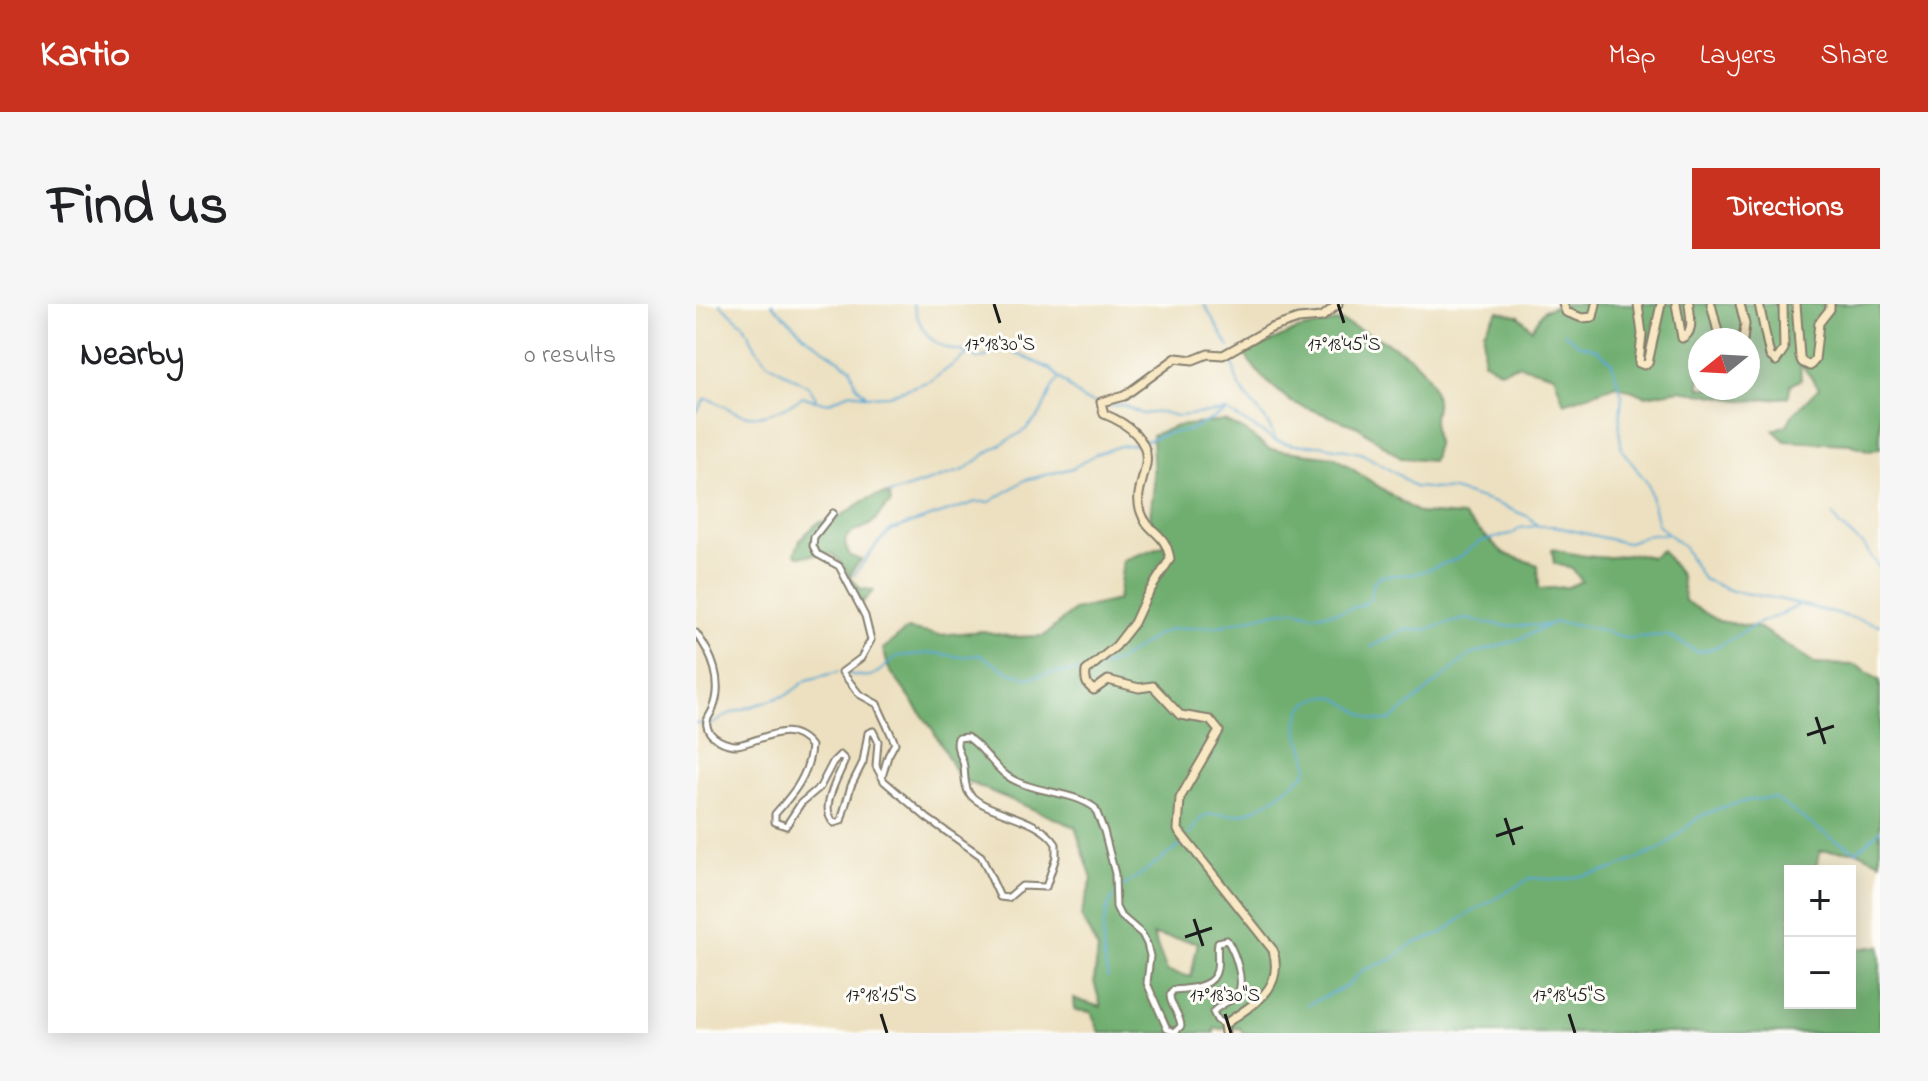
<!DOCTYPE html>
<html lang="en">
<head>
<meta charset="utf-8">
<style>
	:root { --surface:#fff; --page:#f6f6f6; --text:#202124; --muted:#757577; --line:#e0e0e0; --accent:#c8321e }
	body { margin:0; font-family:"Indie Flower",sans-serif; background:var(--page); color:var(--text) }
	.controls { position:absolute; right:24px; bottom:24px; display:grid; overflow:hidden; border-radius:0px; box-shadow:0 4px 20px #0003 }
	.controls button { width:72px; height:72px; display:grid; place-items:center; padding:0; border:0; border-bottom:2px solid var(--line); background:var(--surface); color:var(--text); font:40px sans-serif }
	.compass { position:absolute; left:992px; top:24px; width:72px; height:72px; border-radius:50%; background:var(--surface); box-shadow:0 4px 20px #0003; rotate:252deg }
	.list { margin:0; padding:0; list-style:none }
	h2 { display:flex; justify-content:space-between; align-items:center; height:104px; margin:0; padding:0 32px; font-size:34px }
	h2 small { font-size:26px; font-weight:400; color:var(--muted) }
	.map { position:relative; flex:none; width:1184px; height:729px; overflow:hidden; border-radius:0px }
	header { display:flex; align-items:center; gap:48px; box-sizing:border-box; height:112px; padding:0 40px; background:var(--accent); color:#fff }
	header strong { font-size:38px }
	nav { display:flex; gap:44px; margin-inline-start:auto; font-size:28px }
	.intro { display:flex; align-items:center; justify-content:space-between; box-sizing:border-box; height:192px; padding:0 48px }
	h1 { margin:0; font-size:56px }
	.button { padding:20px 36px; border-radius:0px; background:var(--accent); color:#fff; font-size:28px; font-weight:700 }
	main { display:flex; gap:48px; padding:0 48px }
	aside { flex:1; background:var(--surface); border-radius:0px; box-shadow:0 4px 20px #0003 }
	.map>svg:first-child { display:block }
	.forest { fill:#6fae6f; stroke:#466546; stroke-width:2; fill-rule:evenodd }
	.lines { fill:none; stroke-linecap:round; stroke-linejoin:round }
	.stream { stroke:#58a7d2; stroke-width:2 }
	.street-casing { stroke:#847e6e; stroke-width:9 }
	.secondary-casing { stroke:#847e6e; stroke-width:11 }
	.street { stroke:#fff; stroke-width:5 }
	.secondary { stroke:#f8e8c3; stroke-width:7 }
	.ticks { fill:none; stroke:#1c1c1c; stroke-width:3 }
	.ticks-label { font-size:20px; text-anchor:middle; fill:#1c1c1c; stroke:#fdfcf7; stroke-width:6; stroke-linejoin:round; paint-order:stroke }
</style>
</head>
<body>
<header>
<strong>Kartio</strong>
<nav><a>Map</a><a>Layers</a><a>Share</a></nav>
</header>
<div class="intro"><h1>Find us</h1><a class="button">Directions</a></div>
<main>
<aside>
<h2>Nearby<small>0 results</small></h2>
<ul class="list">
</ul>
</aside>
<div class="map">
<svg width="1184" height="729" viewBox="0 0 1184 729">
	<rect width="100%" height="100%" fill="#fdfcf7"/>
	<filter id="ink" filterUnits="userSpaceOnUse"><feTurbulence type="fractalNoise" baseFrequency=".0125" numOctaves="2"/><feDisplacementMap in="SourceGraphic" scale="16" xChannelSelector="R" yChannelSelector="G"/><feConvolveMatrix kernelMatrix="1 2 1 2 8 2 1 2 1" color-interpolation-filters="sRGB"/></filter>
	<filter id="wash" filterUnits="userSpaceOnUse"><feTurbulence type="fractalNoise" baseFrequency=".006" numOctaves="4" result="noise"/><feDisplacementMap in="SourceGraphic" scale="32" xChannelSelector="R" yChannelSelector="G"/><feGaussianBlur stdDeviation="1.8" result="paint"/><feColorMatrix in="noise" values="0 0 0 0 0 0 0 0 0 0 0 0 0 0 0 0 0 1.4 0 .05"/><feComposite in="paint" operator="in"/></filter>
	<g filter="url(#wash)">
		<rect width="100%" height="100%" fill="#ece0c0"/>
		<path class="forest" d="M865,0h319v144l-10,3 -20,-7 -65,-3 -12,-11 14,-5 6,-11 26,-26 -19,-25 1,17 -10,4 -3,13 -42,4 -66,-11 -34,6 -29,-11 -53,18 -10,-28 -36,-10 -18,6 -17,-10 1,-30 14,-20 21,5 13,13 12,-19zM1004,36h48v48h-48z
			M645,17c36,18 91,34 95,80 1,6 -2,12 -2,18 -2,20 7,18 -2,42l-31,-3 -43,-31 -67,-25 -30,-26 -17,-22 53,-24z
			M529,117l20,10 24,18 65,8 85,56 44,3 42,38 33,11 1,24 29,-2 14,-6 -10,-12 -18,-6 -2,-14c19,4 40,10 60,8 21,-2 17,-5 39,0l11,-7 19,26 4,25 34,20 41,7 56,36 40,1 24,16v181l-23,-11h-37l-5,20h-25v132h60v-53l30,-4v87h-637l-3,-5 -26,1v4h-114l-9,-21 -16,-2 -1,-11 27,8 -7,-26 4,-31 -17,-34 11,-37 -17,-52 -116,-49 -26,-48 -44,-61 -6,-20 24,-20 33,6 43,-4 29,6 32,-1 30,-26 44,-10 5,-40 43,-15 -16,-28 4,-32 -2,-50 25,-9zM457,631l45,7 -7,35 -24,-6z
			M193,190l2,9c-9,6 -12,14 -19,20 -13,11 -37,6 -22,33l11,4 -8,9 -3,8 11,12 13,1 -12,13 -18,-36 -11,-13 -35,2 -3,-3 6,-15 18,-16c30,-1 38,-27 70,-28z"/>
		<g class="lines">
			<path class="stream" d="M24,0l24,21 12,23 12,15 41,24 7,11
				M76,0l34,33 45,31 5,17 10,10
				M217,0c6,20 14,39 37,45 7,2 13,2 19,4
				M508,0l25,43
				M868,29l14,11 18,5 15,12 11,34 -3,35 3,20 26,34 10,41 10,9
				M534,50c4,10 4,21 9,31 11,21 26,27 36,53
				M410,102l17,-1 19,9 19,-2 16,4 50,-5 48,29 19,5h26l41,8 38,22 15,12 39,3 45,14 31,13 9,9h15l73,17 22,-8 20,-1 15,12 20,33 29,12 47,8 101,26
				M0,109l9,-14h4c12,5 23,13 35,16 18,5 44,-8 59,-18l25,6 23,-11 16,4 22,-1 43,-15 37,-27 10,6 28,-10 43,20 32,30 18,6
				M193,190l75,-24 26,-19 35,-21 15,-15 12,-27 7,-9
				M1137,211l6,10 26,22 15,22
				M158,271l23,-31 14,-14 85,-28h14l35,-22 48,-12 23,-14 24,-8 17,-2 31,-11 20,-2 38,-19
				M675,343l32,-17h21l41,-11 40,7 42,-1
				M397,366l27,-10 38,-26 14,-5 47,-3 58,-14 18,-2 19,5 29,-4 22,-7 5,-6 3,-16 7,-6 35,-2 42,-15 22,-17 35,-9 6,-5 16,-2
				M149,369c29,8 31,2 52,-17l39,-3 24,4 20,-2 27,16 22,7 22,-5 32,-2
				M0,419l16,1 19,-11 56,-18 20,-15 31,-8
				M493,532c17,-37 33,-14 59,-24 22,-9 41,-24 58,-40 6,-20 -14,-36 -7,-55 2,-9 8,-15 16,-18 23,-10 37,12 57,20 6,2 12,2 19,1l79,-65 47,-15 38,-18 38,6 34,10 40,-3 31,17c26,-4 42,-21 65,-31 12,-5 25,-8 35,-16
				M420,588l69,-50
				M412,674c-6,-24 -9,-59 5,-81
				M611,701l40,-19 16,-16 28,-10 21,-16 29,-10 21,-16 69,-40 31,2 48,-10 51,-21 38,-32 21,-9 31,-8 23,-2 56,39 27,14 23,-21"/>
		</g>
	</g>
	<g filter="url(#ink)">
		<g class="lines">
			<defs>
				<path id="street" d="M137,209l-19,24 -1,9 4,8 22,12 26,50 6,24 -10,18 -19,14 17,22 18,10 18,39 -7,13 -6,21
					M0,329c16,21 28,49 17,76 -2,5 -8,11 -6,17 2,12 19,19 30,19 27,-4 51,-27 74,1 -2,29 -17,47 -36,68v8l11,4 15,-23 19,-16 13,-25 7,-7 5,5c-6,17 -27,48 -11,63l7,-2 10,-35 12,-24 5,-29 5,-2 5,10 -2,25 8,15 43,37 54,38 19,41 8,1 14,-12 24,1 10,-30v-13c-18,-29 -73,-30 -87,-51 -6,-9 -3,-21 -6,-31 -3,-10 -8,-14 -5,-24l9,-1c16,10 25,28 40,39 27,18 64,14 88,32l9,23 11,43 1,33 4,8 22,19 5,10 3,12 -3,27 20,46 8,3 6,-6c-1,-13 -11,-19 -11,-31l3,-5c12,-1 36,-2 42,-15 5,-9 1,-23 3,-33l9,-2c7,11 21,45 8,57 -7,6 -15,7 -22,15l4,8 7,5"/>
				<path id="secondary" d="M867,0l3,8 16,6 11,-1 3,-13
					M942,0l4,30 -3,29 5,2 4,-2 13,-59
					M980,0l6,34c13,-5 8,-22 7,-34
					M1015,0l9,36
					M1044,0l5,20 -2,16
					M1063,0l11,52 6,5 8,-12 -1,-45
					M1100,0l4,53 2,5 8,4 5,-6 4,-37 11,-14v-5
					M1030,84l4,4 6,-4
					M529,729l-1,-8c27,-21 61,-33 49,-75l-95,-120 2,-32 39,-67 -9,-11 -30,-5 -27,-29 -14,2 -31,-8 -14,10c-8,-5 -9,-10 -8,-19l30,-25 18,-23 12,-26 24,-38c-5,-29 -22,-25 -29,-47 -6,-15 1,-28 4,-43 8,-28 -18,-46 -41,-55l-3,-12 23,-6 52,-38 17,2 15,-6 15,1 48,-27 27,-9 24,-2 16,-13"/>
			</defs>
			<use href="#street" class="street-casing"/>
			<use href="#secondary" class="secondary-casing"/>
			<use href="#street" class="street"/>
			<use href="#secondary" class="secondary"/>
		</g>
	</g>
	<path class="ticks" d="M298,0l6,19M642,0l6,19M1120,413l9,27M1111,431l27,-9M809,514l9,27M800,532l27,-9M498,615l9,27M489,633l27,-9M185,710l6,19M529,710l6,19M873,710l6,19"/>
	<g class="ticks-label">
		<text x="304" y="46">17°18'30"S</text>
		<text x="648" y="46">17°18'45"S</text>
		<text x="185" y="697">17°18'15"S</text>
		<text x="529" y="697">17°18'30"S</text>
		<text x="873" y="697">17°18'45"S</text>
	</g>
</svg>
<div class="controls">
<button>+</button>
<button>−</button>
</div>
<svg class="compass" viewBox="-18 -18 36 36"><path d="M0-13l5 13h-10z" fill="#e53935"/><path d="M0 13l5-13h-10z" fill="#757577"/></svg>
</div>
</main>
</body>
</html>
